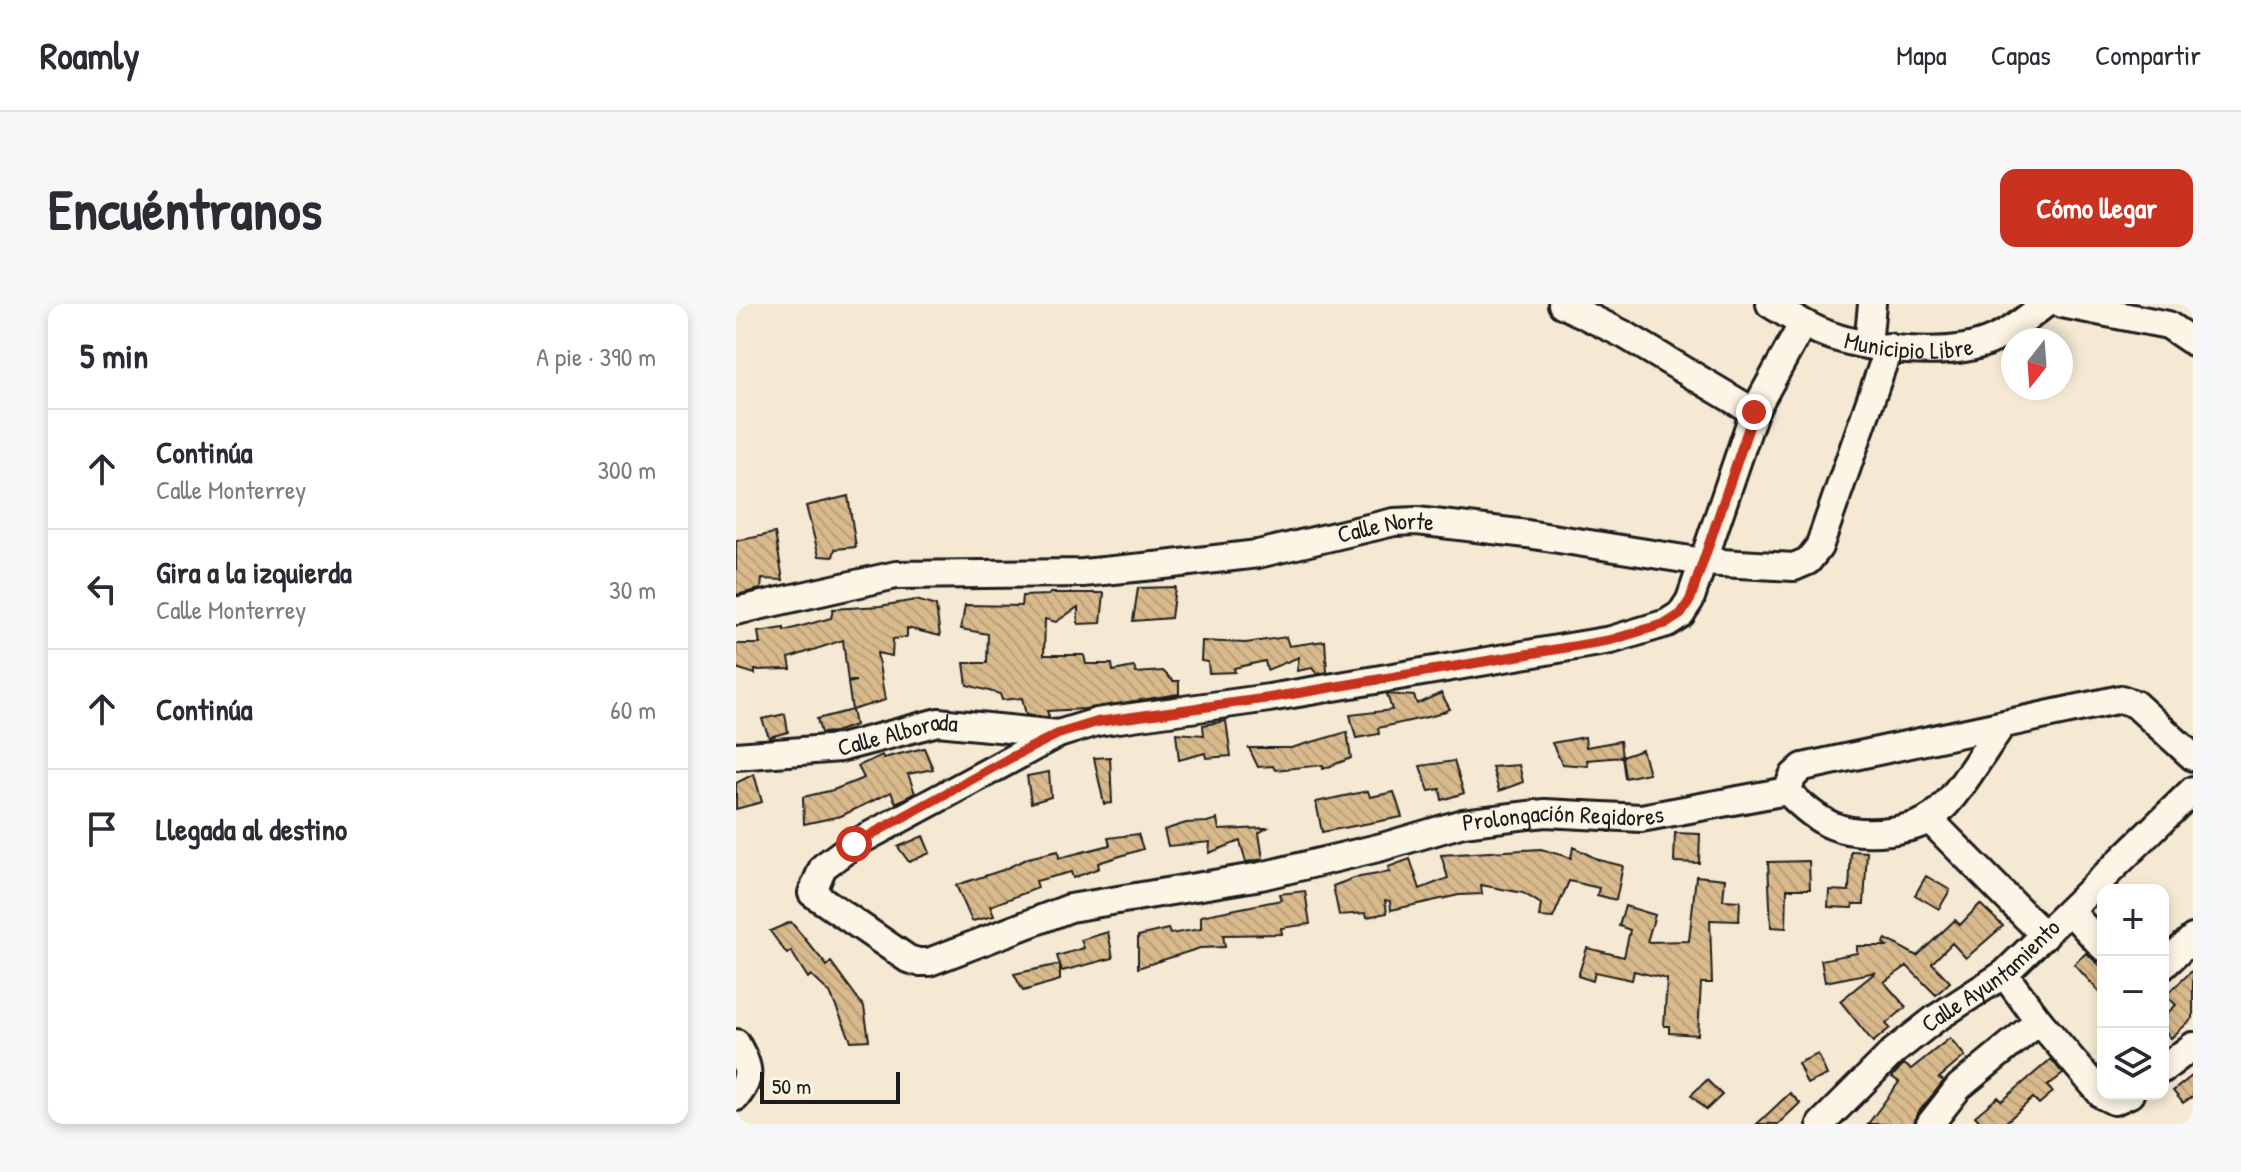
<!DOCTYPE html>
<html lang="es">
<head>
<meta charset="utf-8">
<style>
	:root { --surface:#fff; --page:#f7f7f7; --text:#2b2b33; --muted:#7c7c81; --line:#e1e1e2; --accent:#c8321e }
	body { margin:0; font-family:"Patrick Hand",sans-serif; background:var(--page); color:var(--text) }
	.controls { position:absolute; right:24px; bottom:24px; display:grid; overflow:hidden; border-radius:16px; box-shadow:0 4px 12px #0003 }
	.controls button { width:72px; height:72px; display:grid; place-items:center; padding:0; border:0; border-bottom:2px solid var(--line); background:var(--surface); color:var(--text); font:40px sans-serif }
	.compass { position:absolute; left:1265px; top:24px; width:72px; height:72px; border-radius:50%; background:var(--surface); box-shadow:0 4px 12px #0003; rotate:197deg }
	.scale { position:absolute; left:24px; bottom:20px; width:140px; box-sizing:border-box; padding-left:8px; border:4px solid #1c1c1c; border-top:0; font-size:22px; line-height:28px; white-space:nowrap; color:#1c1c1c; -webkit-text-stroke:6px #fcf5e5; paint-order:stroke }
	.stop { position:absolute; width:24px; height:24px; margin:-18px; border:6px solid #c8321e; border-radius:50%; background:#fff }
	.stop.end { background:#c8321e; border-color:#fff; box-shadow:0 2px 8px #0008 }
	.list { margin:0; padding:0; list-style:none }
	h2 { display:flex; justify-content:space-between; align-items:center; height:104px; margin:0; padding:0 32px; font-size:34px }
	h2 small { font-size:26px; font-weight:400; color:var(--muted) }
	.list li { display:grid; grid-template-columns:52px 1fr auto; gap:24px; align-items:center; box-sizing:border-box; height:120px; padding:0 32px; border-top:2px solid var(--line) }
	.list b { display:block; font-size:30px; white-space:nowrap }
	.list p { margin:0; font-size:26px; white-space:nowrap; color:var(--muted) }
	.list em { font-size:26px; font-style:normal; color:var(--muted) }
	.icon { flex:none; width:44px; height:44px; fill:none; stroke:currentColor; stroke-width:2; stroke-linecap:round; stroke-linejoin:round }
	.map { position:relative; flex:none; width:1457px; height:820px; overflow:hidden; border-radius:16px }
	header { display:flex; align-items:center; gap:48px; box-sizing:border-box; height:112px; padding:0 40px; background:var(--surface); border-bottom:2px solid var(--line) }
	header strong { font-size:38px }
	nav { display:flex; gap:44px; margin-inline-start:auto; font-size:28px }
	.intro { display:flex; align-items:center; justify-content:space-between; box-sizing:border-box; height:192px; padding:0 48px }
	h1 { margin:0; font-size:56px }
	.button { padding:20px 36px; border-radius:16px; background:var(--accent); color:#fff; font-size:28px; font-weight:700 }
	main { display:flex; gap:48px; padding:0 48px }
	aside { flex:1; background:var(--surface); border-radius:16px; box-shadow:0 4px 12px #0003 }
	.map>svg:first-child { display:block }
	.building { fill:url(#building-back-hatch); stroke:#1c1c1c; stroke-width:2 }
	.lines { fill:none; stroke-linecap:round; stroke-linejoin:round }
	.minor-casing { stroke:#1c1c1c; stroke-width:32 }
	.minor { stroke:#fcf5e5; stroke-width:26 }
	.route { stroke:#c8321e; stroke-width:10 }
	.labels { text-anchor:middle; stroke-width:8; stroke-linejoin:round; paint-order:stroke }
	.street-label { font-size:24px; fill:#1c1c1c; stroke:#fcf5e5 }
</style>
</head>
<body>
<header>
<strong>Roamly</strong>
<nav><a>Mapa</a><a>Capas</a><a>Compartir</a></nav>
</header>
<div class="intro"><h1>Encuéntranos</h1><a class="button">Cómo llegar</a></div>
<main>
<aside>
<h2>5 min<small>A pie · 390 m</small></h2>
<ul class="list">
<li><svg class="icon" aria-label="ahead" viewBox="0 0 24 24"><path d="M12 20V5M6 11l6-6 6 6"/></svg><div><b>Continúa</b><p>Calle Monterrey</p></div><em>300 m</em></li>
<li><svg class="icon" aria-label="left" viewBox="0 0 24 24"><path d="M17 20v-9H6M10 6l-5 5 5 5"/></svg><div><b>Gira a la izquierda</b><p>Calle Monterrey</p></div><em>30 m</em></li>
<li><svg class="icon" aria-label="ahead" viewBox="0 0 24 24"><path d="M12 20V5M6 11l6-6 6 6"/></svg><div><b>Continúa</b></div><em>60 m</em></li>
<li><svg class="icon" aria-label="arrive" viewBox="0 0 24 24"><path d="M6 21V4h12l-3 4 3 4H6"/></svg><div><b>Llegada al destino</b></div></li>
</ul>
</aside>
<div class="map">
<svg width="1457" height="820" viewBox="0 0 1457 820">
	<defs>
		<pattern id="building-back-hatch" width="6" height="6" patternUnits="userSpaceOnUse" patternTransform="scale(2)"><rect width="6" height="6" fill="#d9ba8c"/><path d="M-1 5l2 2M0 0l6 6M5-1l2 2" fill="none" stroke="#ba9f78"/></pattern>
	</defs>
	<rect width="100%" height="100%" fill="#f5e9d3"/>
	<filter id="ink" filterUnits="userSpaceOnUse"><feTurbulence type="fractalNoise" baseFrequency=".0125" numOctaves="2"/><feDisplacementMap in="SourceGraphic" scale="16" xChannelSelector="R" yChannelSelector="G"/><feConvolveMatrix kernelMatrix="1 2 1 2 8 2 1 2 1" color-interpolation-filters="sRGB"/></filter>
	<g filter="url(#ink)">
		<path class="building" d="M112,192l8,51 -21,2 -2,8 -14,-1 -13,-50z
			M39,229l8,47 -21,-1 -1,10 -25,6v-54z
			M439,283l-4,31 -38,3 5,-33z
			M314,289h54l-3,30 -23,1v-17l-22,15 -11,-3 -1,36h40l2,9h26l1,7 21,-4 2,6 27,-2 10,10h6v13l-95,15 -37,2 2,5 -3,1 -20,-2 -4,-17 -20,2 -2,-6 -33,-9 -3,-22h23l1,-29 -27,-5 4,-24 56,1 1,-10 27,-1z
			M180,296l20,6 4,30 -33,-8v9l-14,2 -1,17 -15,-3 8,47 -33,10 -4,-27 8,-2h-8l-5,-41 -54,18 2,11 -36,1v4l-19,-6v-24h24l-2,-12 26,-4v3l47,-13 2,-9 47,-3z
			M550,333l3,9 36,-5 2,31 -10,2 -5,-6 -15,3 2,-14 -32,13 -2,-9 -31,7 1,4 -26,1 -1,-11 -7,-1 1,-20 44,2z
			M705,389l9,16 -14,6 -58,13 1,6 -23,4 -6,-23 42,-5 -5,-16 27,2 3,8z
			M116,406l3,15 -20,7 -14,1 -4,-14z
			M49,410l3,18 -19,5 -7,-18z
			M490,417l5,35 -25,2 -1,-5 -26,7 -3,-27 28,2 -1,-10z
			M611,428l4,26 -28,11v-4l-48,5 -2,-4 -15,1 -9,-19h42z
			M849,433l1,10 34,-6 2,16 -35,3 1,6 -26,-2 -10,-21z
			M188,444l9,21 -25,5 7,19 -19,10 -5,-11 -50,24 -37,8 -1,-27 30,-7 31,-12 -6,-12 24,-11 1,3z
			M906,446l7,23 -24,5 -3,-21z
			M374,453l2,46 -8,1 -10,-46z
			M718,457l10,32 -22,7 -2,-11 -11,2 -9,-25z
			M783,461l4,17 -24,9 -7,-24z
			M313,468l2,25 -20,6 -4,-27z
			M18,470l8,28 -26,7v-26z
			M632,487l2,6 24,-5 8,25 -80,15 -6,-30z
			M481,515l2,11 48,-2 -8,5 4,26 -17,3 -6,-21 -31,12 1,-11 -42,4 -4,-16 22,-7 21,-1z
			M939,529l25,1 -1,29 -25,-1z
			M402,530l5,15 -45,14 1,5 -26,10 -2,-6 -35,9 2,7 -48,18 4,10 -22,5 -16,-36 47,-15 25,-12 30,-7 1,7 51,-13 -2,-7z
			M187,532l7,17 -21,9 -11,-15z
			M837,543l26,13 24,6 -7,34 -19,-5 2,-7 -30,-7 -16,37 -14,-1 2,-13 -18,-11 -42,-8 1,9 -23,1 -68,15 -1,-9 -5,-1 2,13 -20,4 -1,-4 -27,2 -6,-29 21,-8 36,-6 -2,-5 22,-8 10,30 28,-11 -7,-23 100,-6 30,9z
			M1115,547l16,1 -3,52h-11l-1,4 -24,-1 1,-17 20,1z
			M1073,557l1,28h-23l-1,39 -15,-1 -3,-65z
			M960,572l29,3 -2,21 17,1 -1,20 -29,-1 2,63h-11l-3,52 -29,-2v-7h-5l3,-47 -33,-8 -2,9 -37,-8 -2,9 -15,-5 9,-28 37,9 6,-27 -11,-4 6,-20 30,9 -8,27 42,-1z
			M1190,572l24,14 -11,19 -24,-14z
			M569,587l5,33 -29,4 1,6 -59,1 2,12 -25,1 -62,20v-32l30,-7 2,5 31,-5v-13l80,-16 -2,-6z
			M1244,600l23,22 -37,32 -14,-15 -20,20 18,19 -14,13 -29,-29 -23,16 22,25 -20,17 4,4 -17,14 -33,-41 36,-29 -51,10 -4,-22 36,-7v-7h30l-4,-3 3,-4 31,17 38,-36 5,5z
			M55,618l36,44 4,-4 33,45 5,33 -18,1 -21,-48 -19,-18 -3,3 -17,-27 -4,3 -17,-23z
			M372,628l5,26 -51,13 -5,-15 27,-8 -3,-8z
			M1350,649l17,15v28l-29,-32z
			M324,660v16l-37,11 -9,-17z
			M1457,666v48l-22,20 -8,-9v-12l13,-12 -10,-10z
			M1214,734l15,18 -26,22 5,3 -27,33 -3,10h-46l31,-42 -7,-5 7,-8 5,-5 7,5z
			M1082,750l9,21 -20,9 -9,-21z
			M1315,755l12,15 -16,12 6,6 -14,12 -6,-6 -29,26h-22l-7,-8 23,-19 4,4z
			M1457,771v21l-10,7 -10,-12z
			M971,776l15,15 -16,15 -15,-15z
			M1054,789l10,10 -22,21h-21z"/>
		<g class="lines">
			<defs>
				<g id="minor">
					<path d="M826,0l63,31 129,77"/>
					<path id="s1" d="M1034,0c16,10 32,19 49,27 44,19 131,29 175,8 19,-9 35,-22 51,-35"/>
					<path d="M1326,0l106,21 25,17"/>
					<path id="s2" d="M1067,19l-49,89 -64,188 -9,14 -14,9 -56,17 -342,58 -172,24 -39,12 -204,110 -31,23 -11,26 96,66 10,3h11l141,-54 191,-32 121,-29 81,-24 82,-10 96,5 146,-27 6,-15 10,-9 318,-68 14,5 58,53"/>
					<path d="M1132,41l4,-41"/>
					<path id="s3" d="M0,307l160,-36 187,-2 81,-8 94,-11 136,-32 23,-1 110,13 176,28 91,5 14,-6 11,-14 70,-200"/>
					<path id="s4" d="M0,452l104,-8 98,-26 120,12"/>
					<path d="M1051,487c32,33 55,46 103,40 18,-3 31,-5 45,-16 24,-20 48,-64 67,-90"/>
					<path d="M1193,515l116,117"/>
					<path d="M1334,607l33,36"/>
					<path d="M1427,662l30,-28"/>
					<path d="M1268,670l35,47 63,74 12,6 16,-7"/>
					<path d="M0,739c12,23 18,32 0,54"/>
					<path d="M1427,765l30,-23"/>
					<path id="s5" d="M1085,820l72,-72 42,-33 69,-45 189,-184"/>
					<path d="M1194,820l29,-37 80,-66"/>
				</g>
			</defs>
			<use href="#minor" class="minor-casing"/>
			<use href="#minor" class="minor"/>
		</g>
	</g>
	<g class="lines" filter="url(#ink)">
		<path class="route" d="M118,540l158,-87 46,-23 39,-12 172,-24 342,-58 56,-17 14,-9 9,-14 64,-188"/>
	</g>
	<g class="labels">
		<g class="street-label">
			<text dy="8" stroke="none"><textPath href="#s1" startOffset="148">Municipio Libre</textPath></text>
			<text dy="8" stroke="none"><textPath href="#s3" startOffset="658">Calle Norte</textPath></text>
			<text dy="8" stroke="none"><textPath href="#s4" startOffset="164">Calle Alborada</textPath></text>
			<text dy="8" stroke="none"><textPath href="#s2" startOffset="2044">Prolongación Regidores</textPath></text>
			<text dy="8" stroke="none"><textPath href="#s5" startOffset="226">Calle Ayuntamiento</textPath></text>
		</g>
	</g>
</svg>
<div class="controls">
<button>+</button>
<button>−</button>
<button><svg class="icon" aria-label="layers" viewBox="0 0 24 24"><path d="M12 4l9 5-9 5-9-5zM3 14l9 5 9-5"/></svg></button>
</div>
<svg class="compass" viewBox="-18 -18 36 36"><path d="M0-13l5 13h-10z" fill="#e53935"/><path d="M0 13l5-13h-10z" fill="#7c7c81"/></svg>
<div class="scale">50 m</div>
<div class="stop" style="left:118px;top:540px"></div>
<div class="stop end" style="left:1018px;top:108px"></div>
</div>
</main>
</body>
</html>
